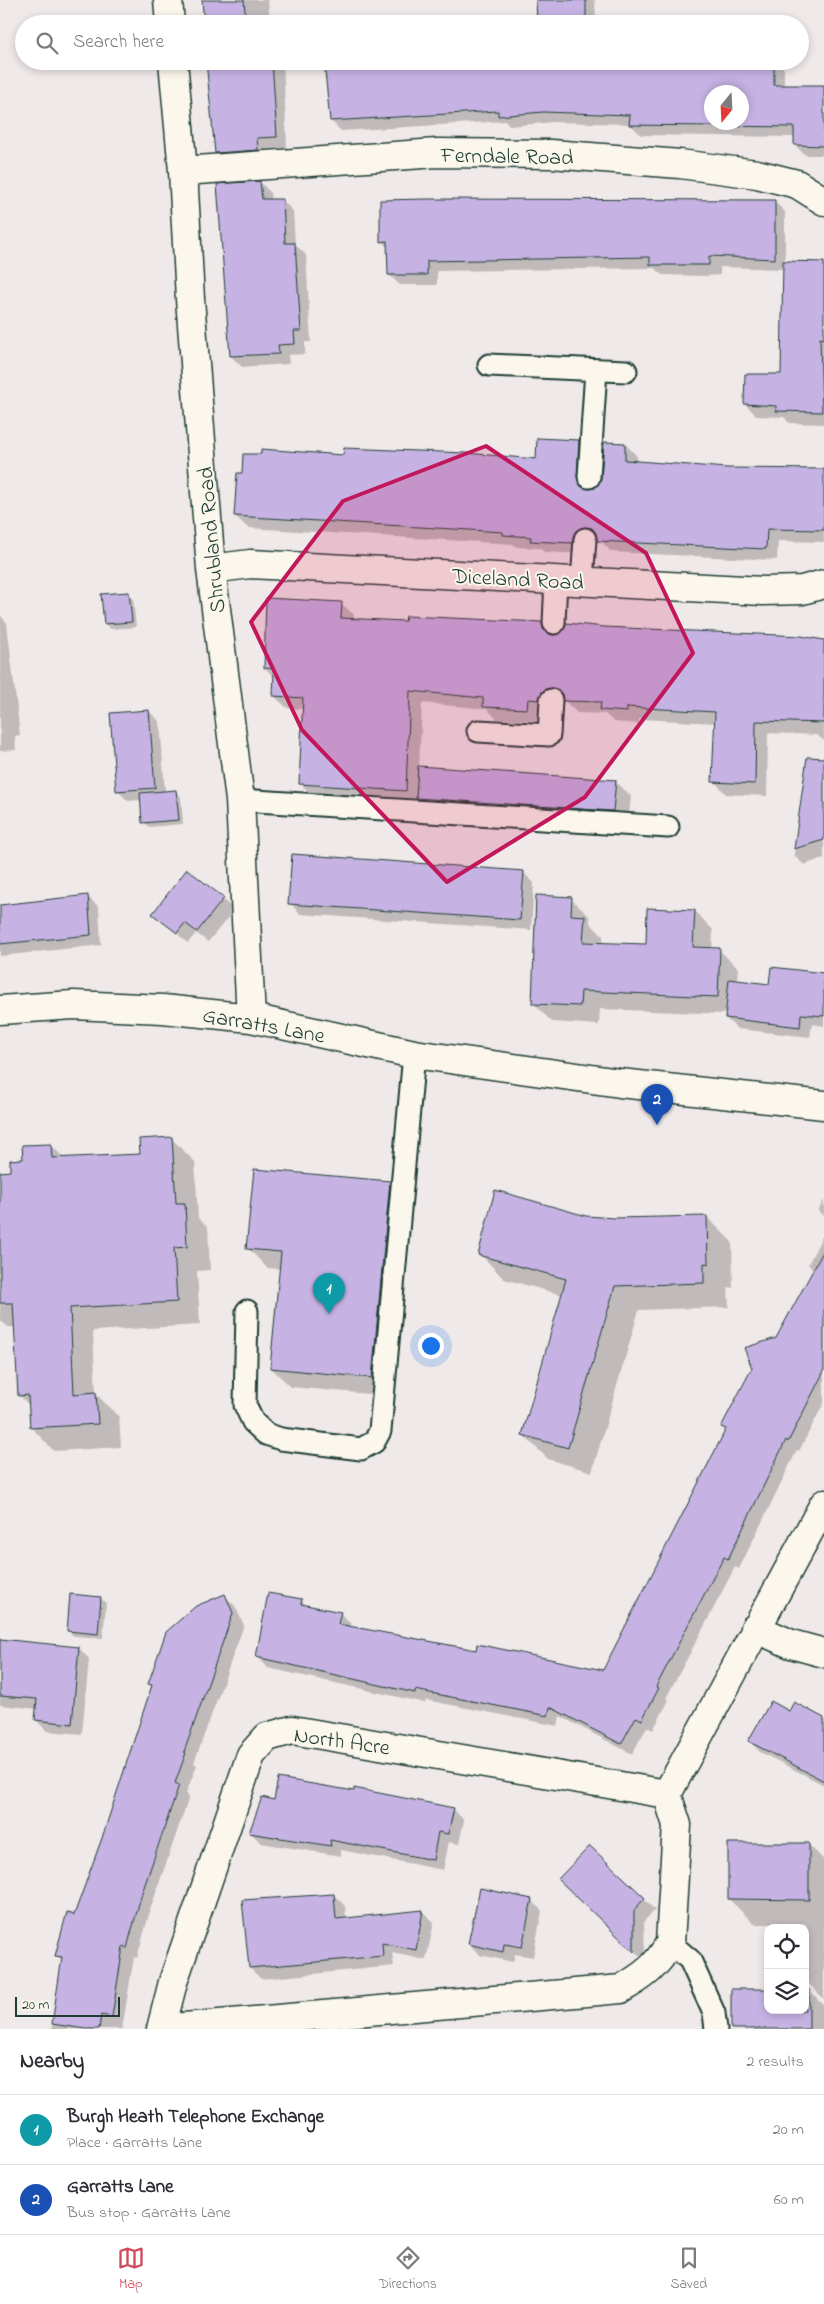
<!DOCTYPE html>
<html lang="en">
<head>
<meta charset="utf-8">
<style>
	:root { --surface:#fff; --page:#f7f7f7; --text:#2b2b33; --muted:#7c7c81; --line:#e1e1e2; --accent:#d1495b }
	body { margin:0; font-family:"Indie Flower",sans-serif; background:var(--page); color:var(--text) }
	.controls { position:absolute; right:15px; bottom:15px; display:grid; overflow:hidden; border-radius:10px; box-shadow:0 2px 8px #0003 }
	.controls button { width:45px; height:45px; display:grid; place-items:center; padding:0; border:0; border-bottom:1px solid var(--line); background:var(--surface); color:var(--text); font:25px sans-serif }
	.compass { position:absolute; left:704px; top:85px; width:45px; height:45px; border-radius:50%; background:var(--surface); box-shadow:0 2px 8px #0003; rotate:198deg }
	.scale { position:absolute; left:15px; bottom:12px; width:105px; box-sizing:border-box; padding-left:5px; border:2px solid #1f3d34; border-top:0; font-size:14px; line-height:18px; white-space:nowrap; color:#1f3d34; -webkit-text-stroke:4px #fbf7ec; paint-order:stroke }
	.you { position:absolute; left:430px; top:1345px; width:18px; height:18px; margin:-12px; border:4px solid #fff; border-radius:50%; background:#1a73e8; box-shadow:0 0 0 8px #1a73e833 }
	.badge { display:grid; place-items:center; width:32px; height:32px; border-radius:50%; background:var(--accent); color:#fff; font-size:16px; font-weight:700 }
	.pin { position:absolute; translate:-50% -41px; filter:drop-shadow(0 1px 2px #0008) }
	.pin::after { content:''; position:absolute; top:26px; width:18px; height:15px; background:inherit; clip-path:polygon(0 0,100% 0,50% 100%) }
	.list { margin:0; padding:0; list-style:none }
	h2 { display:flex; justify-content:space-between; align-items:center; height:65px; margin:0; padding:0 20px; font-size:21px }
	h2 small { font-size:16px; font-weight:400; color:var(--muted) }
	.list li { display:grid; grid-template-columns:32px 1fr auto; gap:15px; align-items:center; box-sizing:border-box; height:70px; padding:0 20px; border-top:1px solid var(--line) }
	.list b { display:block; font-size:19px; white-space:nowrap }
	.list p { margin:0; font-size:16px; white-space:nowrap; color:var(--muted) }
	.list em { font-size:16px; font-style:normal; color:var(--muted) }
	.icon { flex:none; width:28px; height:28px; fill:none; stroke:currentColor; stroke-width:2; stroke-linecap:round; stroke-linejoin:round }
	.map { position:relative; flex:none; width:824px; height:2029px; overflow:hidden }
	.search { position:absolute; background:var(--surface); box-shadow:0 2px 8px #0003; left:15px; right:15px; top:15px; height:55px; display:flex; align-items:center; gap:12px; box-sizing:border-box; padding:0 18px; border-radius:28px; color:var(--muted); font-size:19px }
	.sheet { height:205px; background:var(--surface) }
	nav { display:flex; justify-content:space-around; align-items:center; box-sizing:border-box; height:70px; border-top:1px solid var(--line); background:var(--surface); font-size:14px; color:var(--muted) }
	nav a { display:grid; justify-items:center; gap:2px }
	nav .on { color:var(--accent) }
	.map>svg:first-child { display:block }
	.shadow { fill:#0003; fill-rule:evenodd }
	.building { fill:#c6b3e4; stroke:#1f3d34; fill-rule:evenodd }
	.lines { fill:none; stroke-linecap:round; stroke-linejoin:round }
	.lane-casing { stroke:#1f3d34; stroke-width:25 }
	.street-casing { stroke:#1f3d34; stroke-width:31 }
	.lane { stroke:#fbf7ec; stroke-width:21 }
	.street { stroke:#fbf7ec; stroke-width:28 }
	.marked { fill:#c2185b; fill-opacity:0.2; stroke:#c2185b; stroke-width:4; stroke-linejoin:round }
	.labels { text-anchor:middle; stroke-width:4; stroke-linejoin:round; paint-order:stroke }
	.street-label { font-size:22px; fill:#1f3d34; stroke:#fbf7ec }
</style>
</head>
<body>
<div class="map">
<svg width="824" height="2029" viewBox="0 0 824 2029">
	<rect width="100%" height="100%" fill="#f0e9ea"/>
	<filter id="ink" filterUnits="userSpaceOnUse"><feTurbulence type="fractalNoise" baseFrequency=".02" numOctaves="2"/><feDisplacementMap in="SourceGraphic" scale="10" xChannelSelector="R" yChannelSelector="G"/><feConvolveMatrix kernelMatrix="1 2 1 2 8 2 1 2 1" color-interpolation-filters="sRGB"/></filter>
	<g filter="url(#ink)">
		<path class="shadow" d="M203,0h65l2,24h-65z
			M537,0h58l1,24h-58z
			M208,61h75l4,87 -20,1 1,11 -41,3 -11,-10z
			M745,61h32l7,8v18h40v68h-19l-10,-10v-8l-154,-2 -11,-11 -76,-2 -44,4 -4,-5 -165,10 -10,-10 288,-57h126zM712,92h30v30h-30z
			M260,182l11,11v7h11l11,11 2,33 11,11 5,87h-6v12l-17,1 1,9 -47,3 -11,-11z
			M774,201l11,11v51l39,1v160l-35,-1 -5,-6 -27,-1 -12,-12 38,-29 1,-106 -64,-2v8l-15,1 -43,-1 -8,-7 -217,3v14h-37l-11,-10v-27l-8,-7z
			M578,442l12,12 -1,36 11,-5 25,-41 12,12v6l90,7 97,1v72l-46,-1 -1,19 -166,-8 -13,-14 -6,1 -8,15 -40,-2 -4,-4 -24,-1 -3,-3 -265,-16 -13,-12 109,-59 193,3z
			M128,593l5,5 3,29 -25,2 -6,-5z
			M341,603l13,12v5l187,3 13,13 270,6v99l-7,-6 -49,-2 -1,63 -41,-2 -12,-13 2,-58 -77,-4v5l-25,-2 -9,-8 -28,-1 -13,-13 -7,1 -18,20 -42,-2 -10,-10 -65,-6 -3,64 196,14 16,15 -3,30 -195,-13 -15,-15v5l-105,-7 -13,-13 4,-74 -17,-1 -13,-12 1,-18 -10,-10z
			M0,615l7,8 13,112 -5,1 1,14 -16,1z
			M149,711l11,11 5,70 11,-1 5,6 2,27 -34,3 -5,-5 -2,-22 -14,1 -11,-11z
			M824,804v54l-20,7 -10,-10 7,-45z
			M523,872l11,11 -3,47 -231,-16 -10,-11z
			M88,897l11,10 2,38 -101,11v-51z
			M223,899l11,11 -26,32 -12,-9 -8,10 -34,-29z
			M571,899l19,18v6l13,13v8l44,1 48,-34 18,19 -1,19 7,1 19,18 -1,13 33,4 54,-10v51l-12,-2 -2,13 -73,-8 -11,-11v-4l-126,-5 -1,16 -47,-3 -19,-19z
			M171,1138l24,24 3,56 10,9 2,43 -13,1 3,54 -107,6 3,63 23,23 2,30 -67,4 -23,-24 -1,-21 -11,-11 -3,-68h-8l-8,-7v-147l12,-1 13,-11 26,-16 14,14 76,-4z
			M389,1182l20,19 -18,195 -100,-9 -20,-19 10,-99 -14,-1 -19,-20z
			M824,1200v17l-6,-6z
			M586,1217l28,2 93,-2 25,25 1,46 -5,-1 1,20 -90,3 -47,162 -44,-13 -25,-24 39,-140 -58,-16 -24,-25z
			M824,1233v170l-25,48 -2,-1 -58,119 -4,-2 -38,73 -31,58 3,2 -16,30 -6,-3 -15,27 -72,-38 -2,10 -132,-26 -1,3 -157,-35 -10,-11 43,-57 7,7 32,6 11,11 -1,4 254,43 122,-240 -3,-4 54,-88 37,-68 -6,-7z
			M224,1595l11,11 9,19 -50,138 3,2 -11,28 3,4 -38,110 -14,51 -3,-1 -12,72h-70l11,-68 -6,-6 18,-39 50,-142 27,-88 -2,-3z
			M100,1598l6,5 -3,35 -29,-2 -6,-5z
			M0,1640l79,8 10,11 -7,75 -35,-3 -11,-11 2,-11 -38,-4z
			M790,1712l34,7v66l-64,-33 -11,-11z
			M275,1801l178,8 11,11 -5,24 -10,-2 -6,28 -102,-20v6l-80,-13 -11,-11z
			M808,1844l16,16v139l-18,-18v-57h-52l-25,-25z
			M601,1858l54,52 -11,11 1,40 -75,-71z
			M334,1895l11,11 1,13 77,-7 11,10 -8,38 -34,-7 2,13 -133,13 -11,-11z
			M531,1900l11,11 -9,46 -18,-3 -2,8 -33,-7 -11,-11z
			M809,1990l15,15 -1,24h-91l36,-19h37z"/>
		<path class="building" d="M202,0h42l2,24h-42z
			M536,0h50v24h-49z
			M206,61h66l5,76 -20,1 1,12 -43,3z
			M324,61h288l41,2 121,-2v24h50v61l-30,-1v-18l-165,-2 1,-10 -87,-3 -45,4v-5l-168,10zM712,92h30v30h-30z
			M260,181l2,18h21l2,44h10l6,88h-7l1,13 -17,1 1,9 -49,2 -13,-172z
			M426,199l349,1v59l-66,-3v9h-59v-8l-223,4v14h-39l-1,-34 -7,1v-42z
			M783,261l41,1v77l-4,-1 2,74 -46,-1v-5l-32,-2 1,-30h36z
			M537,438l42,2 -2,37 5,10 6,2 7,-1 6,-10 3,-36 21,1v17l102,8 97,1v61l-57,-1 -1,20 -169,-8 -1,-8 -4,-5 -7,-1 -10,5 -3,11 -42,-2 1,-4 -28,-2v-3l-269,-16 3,-43h5l1,-19h18v-5l82,6 1,-7 122,5 70,6z
			M129,592l3,30 -28,2 -3,-30z
			M266,598l76,4 -1,16 64,3 1,-5 136,6 1,7 10,6 7,-1 6,-11 39,4 196,9 23,4v83l-68,-2 -1,63 -43,-2 3,-70 -88,-5v5l-27,-2 1,-8 -38,-1 -1,-7 -10,-6 -7,1 -6,11 -11,-1 -1,10 -44,-2v-9l-73,-7 -4,100 -107,-7 4,-86 -30,-2 1,-27 -10,-1z
			M149,710l6,78 -39,3 -6,-78z
			M807,757l17,1v82l-30,9z
			M418,766l198,14 -3,31 -197,-13z
			M176,790l3,30 -37,3 -2,-30z
			M292,854l232,17 -4,49 -232,-16z
			M187,869l37,29 -27,34 -12,-9 -8,10 -25,-19z
			M88,895l3,40 -91,9v-39z
			M536,895l36,2 -1,18 14,1 -2,26 63,2 1,-36 48,2 -2,37 27,1 -2,49 -137,-6 -1,15 -48,-2z
			M771,967l53,6v43l-23,-2 -1,13 -75,-9 4,-39 40,5z
			M172,1137l4,66h9l2,44 -13,1 3,54 -107,6 4,86 22,-2 2,32 -68,4 -2,-33 -10,1 -5,-93h-13v-131l10,-1v-11l13,-1 -1,-14 29,-1 1,14 88,-4 -1,-15z
			M254,1169l136,12 -18,197 -102,-10 11,-116 -35,-3z
			M495,1190l91,26 28,2 93,-2 1,48 -4,-1v20l-89,3 -47,162 -46,-13 44,-156 -88,-24z
			M824,1250v121l-36,71 -2,-2 -58,119 -4,-2 -38,72 -30,58 3,1 -17,32 -6,-3 -15,27 -71,-37 -2,9 -133,-26v3l-159,-36 12,-64 34,6 -1,5 40,8 -3,12 138,26 1,-6 126,26 123,-241 -5,-2 31,-59 -8,-20 32,-10z
			M70,1594l31,3 -3,37 -31,-3z
			M225,1594l8,19 -49,139 2,1 -11,30 4,2 -38,111 -14,52 -4,-1 -11,70 -11,-2 -2,14h-14l-33,-5 10,-67 -7,-1 12,-44 7,3 28,-77 50,-153 -4,-1 18,-52 30,-26z
			M0,1639l79,8 -7,77 -37,-4 2,-21 -37,-3z
			M771,1701l18,10 5,-9 30,16v63l-76,-40z
			M278,1778l76,13v-3l100,20 -6,26 -10,-2 -5,28 -103,-20 1,6 -82,-13 13,-36 12,3z
			M728,1843h81v57l-81,-1z
			M590,1846l55,52 -11,12v42l-76,-73z
			M480,1888l52,11 -10,48 -18,-3 -1,8 -35,-8z
			M334,1894l2,25 87,-9 -7,40 -34,-7 1,13 -134,12 -7,-68z
			M731,1989h37v21h37v-21h4v40h-78z"/>
		<g class="lines">
			<defs>
				<path id="lane" d="M489,365l137,6
					M589,477l7,-107
					M582,581l3,-42
					M554,623l2,-43
					M478,731l71,4 2,-35
					M240,800l428,27
					M247,1311l-2,94 8,17 13,12 15,5 80,10 13,-7 6,-11 34,-377
					M670,1943l20,17 24,53 2,16"/>
				<path id="street" d="M168,0l2,24
					M173,61l10,110 7,128 21,270 29,231 11,218
					M183,171l254,-18 114,1 129,10 77,10 40,10 27,17
					M211,569l39,-5 513,27 39,-1 22,-6
					M0,1010l73,-5 90,4 88,9 163,36 206,29 204,22
					M755,1628l36,16 33,9
					M161,2029l460,-40c24,-14 35,-22 49,-46l7,-118 -10,-31 157,-290
					M161,2029l12,-47 78,-227 16,-18 25,-7 375,64"/>
			</defs>
			<use href="#lane" class="lane-casing"/>
			<use href="#street" class="street-casing"/>
			<use href="#lane" class="lane"/>
			<use href="#street" class="street"/>
		</g>
	</g>
	<path class="marked" d="M486,446l160,107 47,100 -108,144 -138,85 -145,-152 -51,-108 92,-121z"/>
	<g class="labels">
		<g class="street-label">
			<text transform="translate(507 155) rotate(1)" y="8">Ferndale Road</text>
			<text transform="translate(210 540) rotate(-95)" y="8">Shrubland Road</text>
			<text transform="translate(518 578) rotate(3)" y="8">Diceland Road</text>
			<text transform="translate(264 1024) rotate(10)" y="8">Garratts Lane</text>
			<text transform="translate(342 1740) rotate(8)" y="8">North Acre</text>
		</g>
	</g>
</svg>
<div class="controls">
<button><svg class="icon" aria-label="locate" viewBox="0 0 24 24"><circle cx="12" cy="12" r="6"/><path d="M12 2v4M12 18v4M2 12h4M18 12h4"/></svg></button>
<button><svg class="icon" aria-label="layers" viewBox="0 0 24 24"><path d="M12 4l9 5-9 5-9-5zM3 14l9 5 9-5"/></svg></button>
</div>
<svg class="compass" viewBox="-18 -18 36 36"><path d="M0-13l5 13h-10z" fill="#e53935"/><path d="M0 13l5-13h-10z" fill="#7c7c81"/></svg>
<div class="scale">20 m</div>
<div class="you"></div>
<div class="pin badge" style="left:329px;top:1314px;background:#0f9aa8">1</div>
<div class="pin badge" style="left:657px;top:1125px;background:#1a4fb4">2</div>
<div class="search"><svg class="icon" aria-label="search" viewBox="0 0 24 24"><circle cx="10" cy="10" r="6"/><path d="M15 15l6 6"/></svg>Search here</div>
</div>
<section class="sheet">
<h2>Nearby<small>2 results</small></h2>
<ul class="list">
<li><span class="badge" style="background:#0f9aa8">1</span><div><b>Burgh Heath Telephone Exchange</b><p>Place · Garratts Lane</p></div><em>20 m</em></li>
<li><span class="badge" style="background:#1a4fb4">2</span><div><b>Garratts Lane</b><p>Bus stop · Garratts Lane</p></div><em>60 m</em></li>
</ul>
</section>
<nav>
<a class="on"><svg class="icon" aria-label="map" viewBox="0 0 24 24"><path d="M3 6l6-2 6 2 6-2v14l-6 2-6-2-6 2zM9 4v14M15 6v14"/></svg>Map</a>
<a><svg class="icon" aria-label="directions" viewBox="0 0 24 24"><path d="M12 3l9 9-9 9-9-9zM9 14v-3h6M13 9l2 2-2 2"/></svg>Directions</a>
<a><svg class="icon" aria-label="saved" viewBox="0 0 24 24"><path d="M7 4h10v16l-5-4-5 4z"/></svg>Saved</a>
</nav>
</body>
</html>
